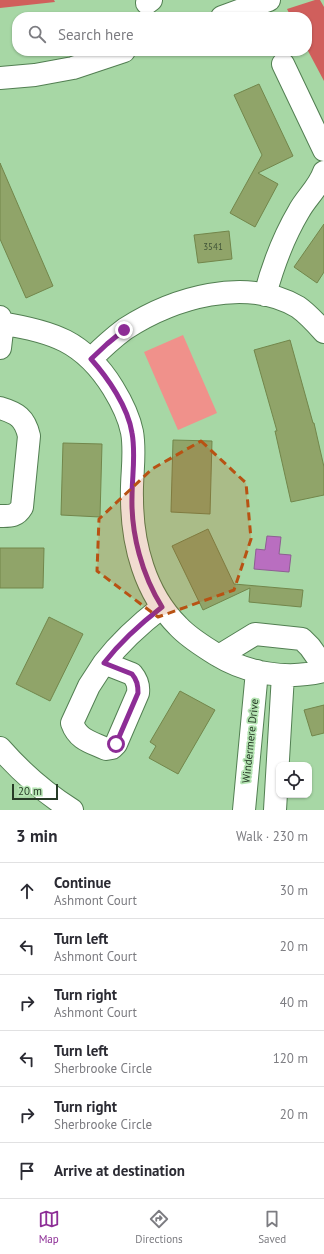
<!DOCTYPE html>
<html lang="en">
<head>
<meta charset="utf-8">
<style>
	:root { --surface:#fff; --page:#f2f2f3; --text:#2b2b33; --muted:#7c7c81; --line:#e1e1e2; --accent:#8d2d96 }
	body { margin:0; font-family:"PT Sans",sans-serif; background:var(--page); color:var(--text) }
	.controls { position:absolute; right:12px; bottom:12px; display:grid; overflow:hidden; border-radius:8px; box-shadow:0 1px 3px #0004 }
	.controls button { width:36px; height:36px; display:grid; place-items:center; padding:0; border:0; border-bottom:1px solid var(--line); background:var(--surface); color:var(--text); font:20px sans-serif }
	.scale { position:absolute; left:12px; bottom:10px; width:46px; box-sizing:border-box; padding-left:4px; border:2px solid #273b27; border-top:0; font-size:11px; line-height:14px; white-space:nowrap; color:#273b27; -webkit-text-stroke:3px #b4e4b2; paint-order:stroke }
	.stop { position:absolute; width:12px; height:12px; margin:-9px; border:3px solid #8d2d96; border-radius:50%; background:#fff }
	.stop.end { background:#8d2d96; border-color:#fff; box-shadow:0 1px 4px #0008 }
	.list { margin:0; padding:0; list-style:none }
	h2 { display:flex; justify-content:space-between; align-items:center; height:52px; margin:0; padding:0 16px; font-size:17px }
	h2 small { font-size:13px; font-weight:400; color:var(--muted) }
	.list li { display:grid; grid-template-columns:26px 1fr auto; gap:12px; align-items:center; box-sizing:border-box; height:56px; padding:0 16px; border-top:1px solid var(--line) }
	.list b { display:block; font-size:15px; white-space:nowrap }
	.list p { margin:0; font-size:13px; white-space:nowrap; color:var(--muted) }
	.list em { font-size:13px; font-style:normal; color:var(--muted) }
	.icon { flex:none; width:22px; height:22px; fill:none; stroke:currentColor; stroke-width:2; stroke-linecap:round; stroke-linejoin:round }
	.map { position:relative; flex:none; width:324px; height:810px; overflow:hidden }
	.search { position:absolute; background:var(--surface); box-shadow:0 1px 3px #0004; left:12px; right:12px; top:12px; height:44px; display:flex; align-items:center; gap:10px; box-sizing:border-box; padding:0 14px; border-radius:16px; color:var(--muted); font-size:15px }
	.sheet { height:388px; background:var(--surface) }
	nav { display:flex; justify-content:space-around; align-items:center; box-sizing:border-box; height:56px; border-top:1px solid var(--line); background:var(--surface); font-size:11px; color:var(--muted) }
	nav a { display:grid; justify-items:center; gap:2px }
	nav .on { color:var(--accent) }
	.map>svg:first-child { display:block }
	.green { fill:#f0918b }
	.forest { fill:#d05f5c }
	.water { fill:#b96ec0; stroke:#8d5f92 }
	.building { fill:#90a469; stroke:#72864b }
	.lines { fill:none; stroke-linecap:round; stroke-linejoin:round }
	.minor-casing { stroke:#527f52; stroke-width:24 }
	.minor { stroke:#fff; stroke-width:22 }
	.route { stroke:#8d2d96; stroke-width:5 }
	.marked { fill:#b85213; fill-opacity:0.2; stroke:#b85213; stroke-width:3; stroke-dasharray:8 5; stroke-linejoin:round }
	.labels { text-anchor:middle; stroke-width:3.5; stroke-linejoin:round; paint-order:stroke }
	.number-label { font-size:9px; fill:#415538 }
	.street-label { font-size:11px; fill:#273b27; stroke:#b4e4b2 }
</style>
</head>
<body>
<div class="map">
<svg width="324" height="810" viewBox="0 0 324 810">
	<rect width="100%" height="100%" fill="#a7d7a5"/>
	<path class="green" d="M183,335l34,78 -39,17 -34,-78z"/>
	<path class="forest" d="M0,0h54l1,2 -55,6z
		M315,0h5l4,7v74l-17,-32v-32h-16l-4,-8z"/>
	<path class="water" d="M267,536l14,1 -2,17 12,1 -2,17 -35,-3 2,-20 9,1z"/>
	<path class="building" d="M259,84l34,72 -35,17 20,11 -23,43 -25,-14 32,-58 -28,-60z
		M0,163l53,123 -27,12 -26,-59z
		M324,224v48l-7,11 -23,-16z
		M229,231l3,28 -34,4 -4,-28z
		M290,340l23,83h1l10,44v28l-33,7 -16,-71h2l-23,-81z
		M173,440l39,1 -2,73 -39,-2z
		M63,443l39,1 -2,73 -39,-2z
		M208,529l26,55 69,6 -2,17 -52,-5 1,-14 -47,22 -31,-64z
		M0,548h44l-1,40h-43z
		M49,617l34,17 -33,67 -34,-17z
		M180,691l35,19 -37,64 -29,-16 7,-12 -6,-4z
		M324,705v28l-12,3 -8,-26z"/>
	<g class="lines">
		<defs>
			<path id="minor" d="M147,3l4,-3
				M222,17l47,-17
				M283,64l41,86
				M0,78l35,-3 38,-7 51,-17
				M265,295c8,-30 18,-57 34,-84 7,-13 20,-24 25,-39
				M0,317l2,14 -2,17
				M0,323c52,8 84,18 113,65 8,13 16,29 19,44 4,22 -1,45 0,66 0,46 13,95 46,128 11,12 25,20 39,29 31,19 71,25 107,16
				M91,359c11,-11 22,-21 34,-30 48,-31 120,-53 173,-22 10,7 18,16 26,25
				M0,408c17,5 25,10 29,28l-7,71c-6,10 -12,9 -22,9
				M219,656l36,-22 47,5 8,8 14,20
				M104,663l28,11c5,6 7,11 6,19l-22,51 -4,4 -6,1c-15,-7 -28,-9 -34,-26l17,-37z
				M104,663c17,-22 36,-39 58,-56
				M0,748c21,24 45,45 72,62
				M244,810l13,-139
				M275,810l8,-135"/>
		</defs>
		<use href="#minor" class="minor-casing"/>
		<use href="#minor" class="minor"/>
	</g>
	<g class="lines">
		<path class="route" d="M116,744l22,-51c0,-8 -1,-13 -6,-19l-28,-11c17,-22 36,-39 58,-56 -20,-32 -31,-73 -30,-110 0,-21 4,-43 0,-64 -4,-26 -24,-55 -41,-74l16,-15 17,-14"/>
	</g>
	<path class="marked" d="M201,441l45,42 5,56 -17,51 -76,27 -61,-46 2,-52 53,-50z"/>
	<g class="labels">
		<g class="number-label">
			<text x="213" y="250">3541</text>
		</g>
		<g class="street-label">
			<text transform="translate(250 741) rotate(-84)" y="4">Windermere Drive</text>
		</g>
	</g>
</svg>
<div class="controls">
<button><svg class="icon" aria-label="locate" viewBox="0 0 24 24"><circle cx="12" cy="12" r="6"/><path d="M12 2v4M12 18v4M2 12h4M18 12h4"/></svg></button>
</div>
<div class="scale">20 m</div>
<div class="stop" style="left:116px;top:744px"></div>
<div class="stop end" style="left:124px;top:330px"></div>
<div class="search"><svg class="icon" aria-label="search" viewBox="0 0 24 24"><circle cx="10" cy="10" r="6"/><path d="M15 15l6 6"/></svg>Search here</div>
</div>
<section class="sheet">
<h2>3 min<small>Walk · 230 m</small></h2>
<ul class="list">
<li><svg class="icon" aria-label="ahead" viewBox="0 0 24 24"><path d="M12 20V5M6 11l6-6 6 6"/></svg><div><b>Continue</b><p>Ashmont Court</p></div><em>30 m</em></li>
<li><svg class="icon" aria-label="left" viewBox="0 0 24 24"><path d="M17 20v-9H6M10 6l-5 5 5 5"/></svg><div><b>Turn left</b><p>Ashmont Court</p></div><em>20 m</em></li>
<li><svg class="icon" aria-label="right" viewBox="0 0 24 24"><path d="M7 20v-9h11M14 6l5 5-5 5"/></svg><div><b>Turn right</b><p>Ashmont Court</p></div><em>40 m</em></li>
<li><svg class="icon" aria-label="left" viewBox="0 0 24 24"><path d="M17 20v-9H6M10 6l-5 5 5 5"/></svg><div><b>Turn left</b><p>Sherbrooke Circle</p></div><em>120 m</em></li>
<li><svg class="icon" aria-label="right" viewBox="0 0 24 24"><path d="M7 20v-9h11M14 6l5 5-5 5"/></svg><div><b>Turn right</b><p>Sherbrooke Circle</p></div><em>20 m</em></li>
<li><svg class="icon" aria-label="arrive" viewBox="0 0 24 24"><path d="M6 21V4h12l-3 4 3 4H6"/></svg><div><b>Arrive at destination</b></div></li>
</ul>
</section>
<nav>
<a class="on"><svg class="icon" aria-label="map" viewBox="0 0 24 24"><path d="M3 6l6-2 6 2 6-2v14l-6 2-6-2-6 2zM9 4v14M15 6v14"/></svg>Map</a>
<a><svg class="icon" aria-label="directions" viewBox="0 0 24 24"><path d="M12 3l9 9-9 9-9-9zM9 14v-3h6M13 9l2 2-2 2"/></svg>Directions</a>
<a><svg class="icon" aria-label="saved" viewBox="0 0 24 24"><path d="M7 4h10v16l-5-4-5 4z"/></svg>Saved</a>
</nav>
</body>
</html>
